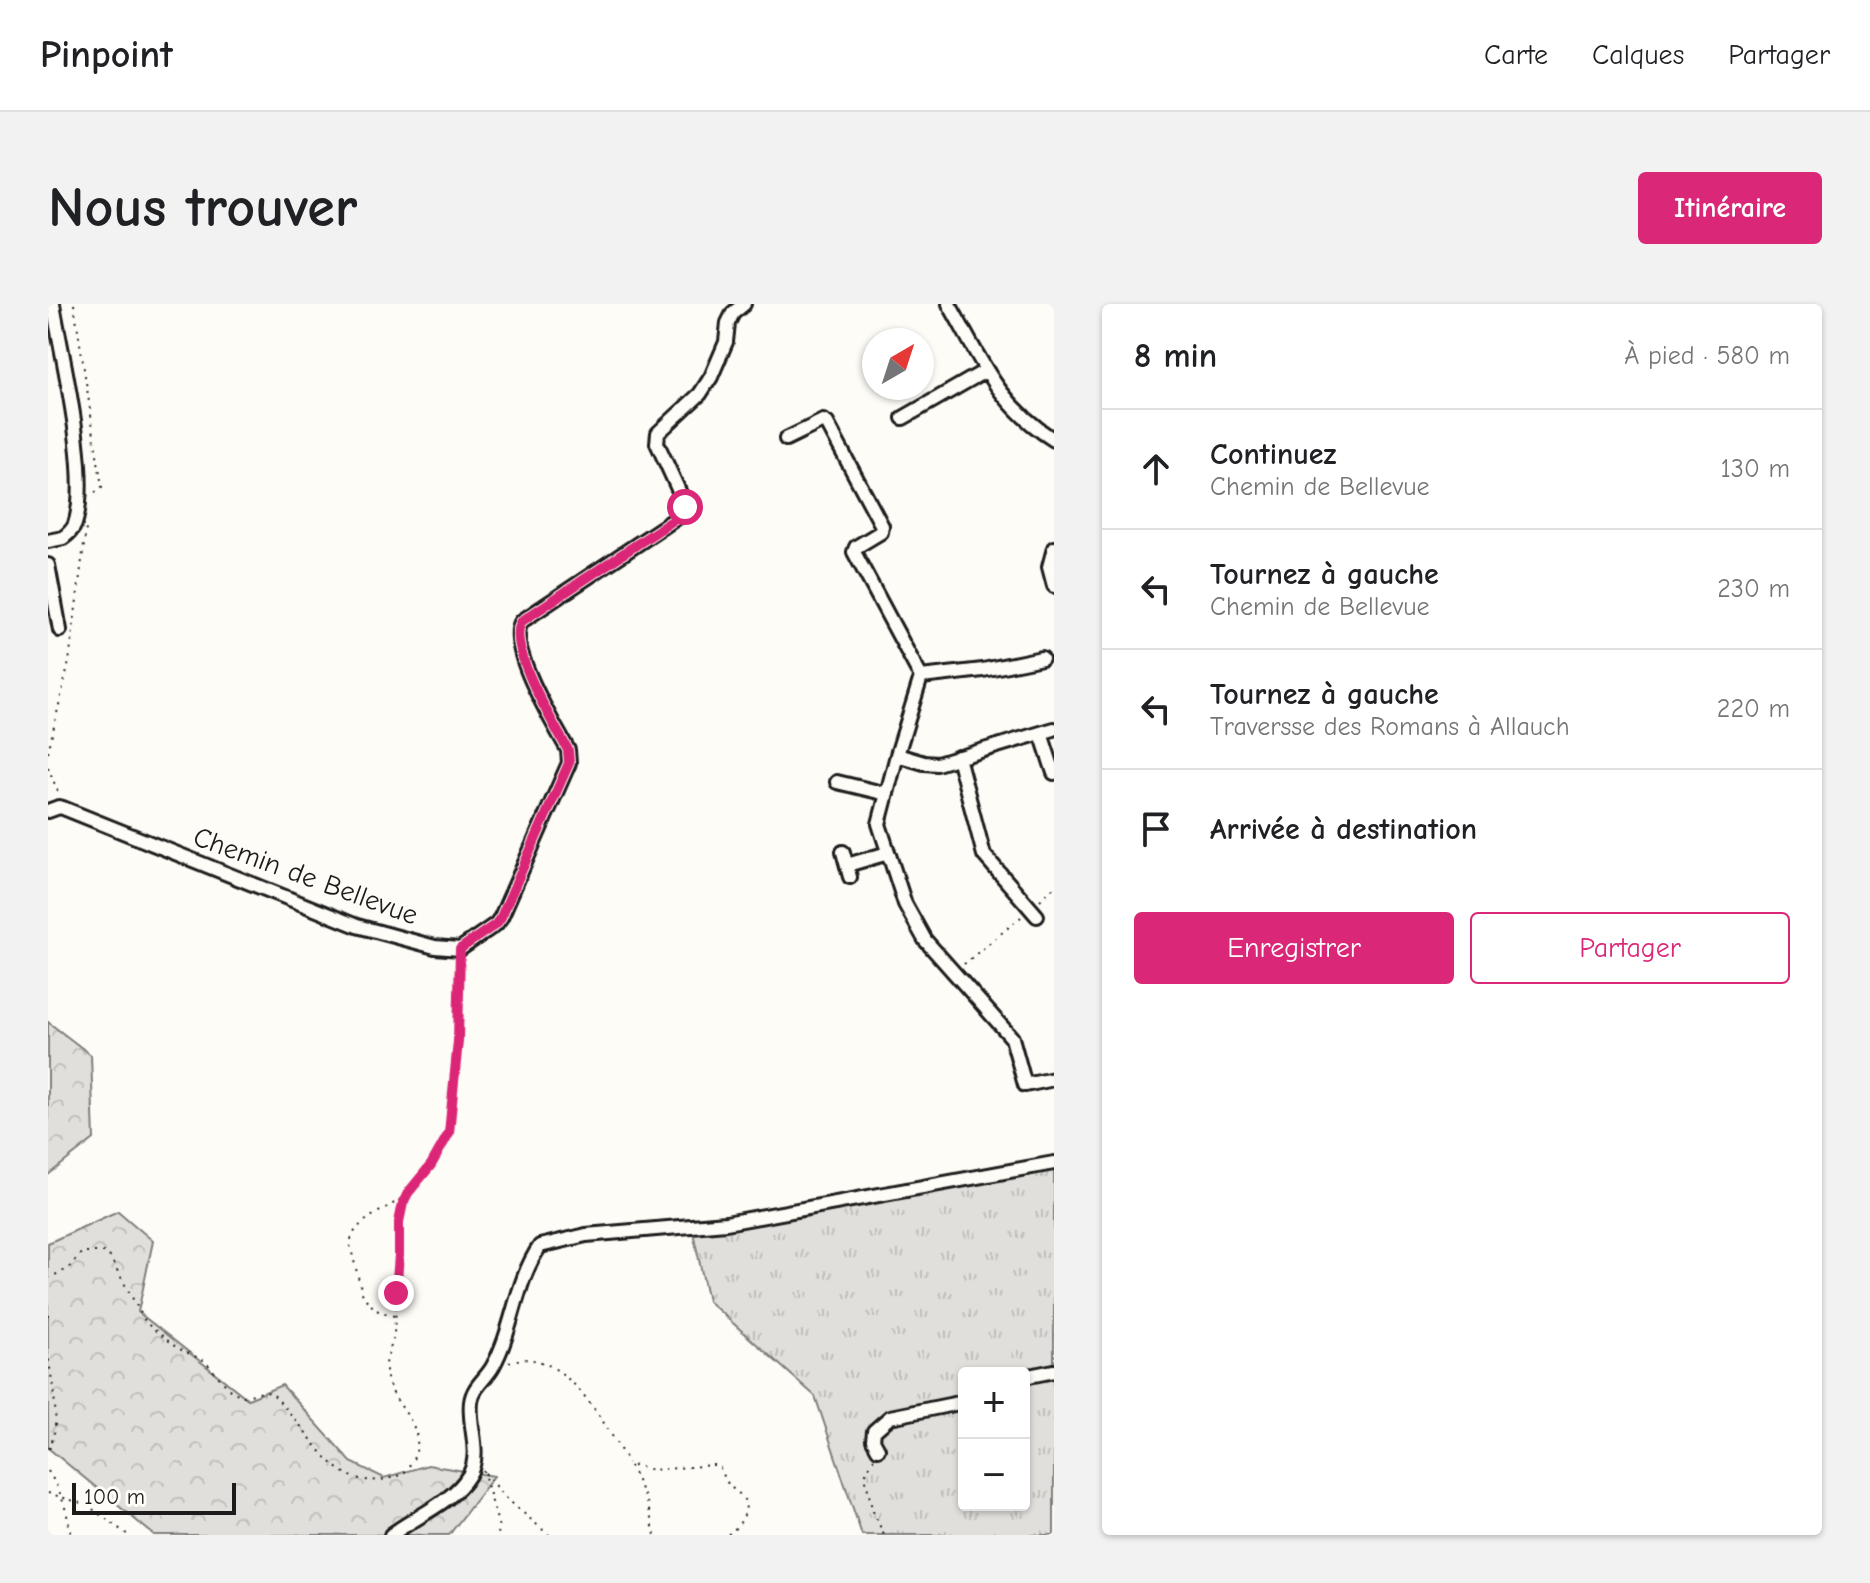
<!DOCTYPE html>
<html lang="fr">
<head>
<meta charset="utf-8">
<style>
	:root { --surface:#fff; --page:#f2f2f2; --text:#202124; --muted:#757577; --line:#e0e0e0; --accent:#db2777 }
	body { margin:0; font-family:"Comic Neue",sans-serif; background:var(--page); color:var(--text) }
	.controls { position:absolute; right:24px; bottom:24px; display:grid; overflow:hidden; border-radius:8px; box-shadow:0 2px 6px #0004 }
	.controls button { width:72px; height:72px; display:grid; place-items:center; padding:0; border:0; border-bottom:2px solid var(--line); background:var(--surface); color:var(--text); font:40px sans-serif }
	.compass { position:absolute; left:814px; top:24px; width:72px; height:72px; border-radius:50%; background:var(--surface); box-shadow:0 2px 6px #0004; rotate:39deg }
	.scale { position:absolute; left:24px; bottom:20px; width:164px; box-sizing:border-box; padding-left:8px; border:4px solid #1c1c1c; border-top:0; font-size:22px; line-height:28px; white-space:nowrap; color:#1c1c1c; -webkit-text-stroke:6px #fdfcf7; paint-order:stroke }
	.stop { position:absolute; width:24px; height:24px; margin:-18px; border:6px solid #db2777; border-radius:50%; background:#fff }
	.stop.end { background:#db2777; border-color:#fff; box-shadow:0 2px 8px #0008 }
	.list { margin:0; padding:0; list-style:none }
	h2 { display:flex; justify-content:space-between; align-items:center; height:104px; margin:0; padding:0 32px; font-size:34px }
	h2 small { font-size:26px; font-weight:400; color:var(--muted) }
	.list li { display:grid; grid-template-columns:52px 1fr auto; gap:24px; align-items:center; box-sizing:border-box; height:120px; padding:0 32px; border-top:2px solid var(--line) }
	.list b { display:block; font-size:30px; white-space:nowrap }
	.list p { margin:0; font-size:26px; white-space:nowrap; color:var(--muted) }
	.list em { font-size:26px; font-style:normal; color:var(--muted) }
	.actions { display:flex; gap:16px; padding:24px 32px }
	.actions a { flex:1; padding:18px 0; border:2px solid var(--accent); border-radius:8px; text-align:center; font-size:28px; color:var(--accent) }
	.actions .main { background:var(--accent); color:#fff }
	.icon { flex:none; width:44px; height:44px; fill:none; stroke:currentColor; stroke-width:2; stroke-linecap:round; stroke-linejoin:round }
	.map { position:relative; flex:none; width:1006px; height:1231px; overflow:hidden; border-radius:8px }
	header { display:flex; align-items:center; gap:48px; box-sizing:border-box; height:112px; padding:0 40px; background:var(--surface); border-bottom:2px solid var(--line) }
	header strong { font-size:38px }
	nav { display:flex; gap:44px; margin-inline-start:auto; font-size:28px }
	.intro { display:flex; align-items:center; justify-content:space-between; box-sizing:border-box; height:192px; padding:0 48px }
	h1 { margin:0; font-size:56px }
	.button { padding:20px 36px; border-radius:8px; background:var(--accent); color:#fff; font-size:28px; font-weight:700 }
	main { display:flex; gap:48px; padding:0 48px }
	aside { flex:1; background:var(--surface); border-radius:8px; box-shadow:0 2px 6px #0004 }
	.map>svg:first-child { display:block }
	.grass { fill:url(#grass-tufts); stroke:#7e7e7c; stroke-width:2; fill-rule:evenodd }
	.forest { fill:url(#forest-crowns); stroke:#7e7e7c; stroke-width:2 }
	.lines { fill:none; stroke-linecap:round; stroke-linejoin:round }
	.minor-casing { stroke:#1c1c1c; stroke-width:18 }
	.path { stroke:#1c1c1c; stroke-width:2; stroke-dasharray:2 6; stroke-linecap:butt }
	.minor { stroke:#fdfcf7; stroke-width:12 }
	.route { stroke:#db2777; stroke-width:10 }
	.labels { text-anchor:middle; stroke-width:6; stroke-linejoin:round; paint-order:stroke }
	.street-label { font-size:28px; fill:#1c1c1c; stroke:#fdfcf7 }
</style>
</head>
<body>
<header>
<strong>Pinpoint</strong>
<nav><a>Carte</a><a>Calques</a><a>Partager</a></nav>
</header>
<div class="intro"><h1>Nous trouver</h1><a class="button">Itinéraire</a></div>
<main>
<div class="map">
<svg width="1006" height="1231" viewBox="0 0 1006 1231">
	<defs>
		<pattern id="grass-tufts" width="24" height="20" patternUnits="userSpaceOnUse" patternTransform="scale(2)"><rect width="24" height="20" fill="#e0dfdb"/><path d="M3 7l-1-3M5 7V3M7 7l1-3M15 17l-1-3M17 17v-4M19 17l1-3" fill="none" stroke="#c0bfbb"/></pattern>
		<pattern id="forest-crowns" width="20" height="18" patternUnits="userSpaceOnUse" patternTransform="scale(2)"><rect width="20" height="18" fill="#e0dfdb"/><path d="M2 6a3 3 0 1 1 6 0M12 15a3 3 0 1 1 6 0" fill="none" stroke="#c0bfbb"/></pattern>
	</defs>
	<rect width="100%" height="100%" fill="#fdfcf7"/>
	<filter id="ink" filterUnits="userSpaceOnUse"><feTurbulence type="fractalNoise" baseFrequency=".0125" numOctaves="2"/><feDisplacementMap in="SourceGraphic" scale="16" xChannelSelector="R" yChannelSelector="G"/><feConvolveMatrix kernelMatrix="1 2 1 2 8 2 1 2 1" color-interpolation-filters="sRGB"/></filter>
	<g filter="url(#ink)">
		<path class="grass" d="M1006,865v366h-192l-47,-139 -107,-95 -15,-69zM916,1069h60v132h-60z"/>
		<path class="forest" d="M0,718l43,33 3,84 -46,36z
			M70,907l35,30 -15,71 110,87 34,-14 69,77 33,16 44,-13 66,11 -45,59h-295l-106,-87v-205z"/>
		<g class="lines">
			<defs>
				<path id="minor" d="M901,0c32,55 48,100 105,136
					M855,114l82,-47
					M738,135l37,-18 4,2 55,103 -1,6 -25,15 -2,5 67,125
					M0,237l15,-3c5,-4 10,-8 12,-14 16,-49 -13,-166 -22,-220
					M1006,244l-5,19 5,19
					M0,261l12,65
					M994,354l-59,12 -62,7 -24,78 -18,69 26,80 20,36 87,98 13,47 29,-6
					M993,429l13,40
					M849,451l27,8 13,1 117,-35
					M910,453l26,98 53,61
					M789,478l50,12
					M0,507l11,-4 4,1 294,118 78,21 25,2 36,-25 5,-7 68,-154 -1,-13c-13,-24 -63,-105 -46,-129l159,-106 4,-8 -2,-7 -26,-57 1,-10 42,-39 11,-17 15,-35 2,-19 5,-10 11,-9
					M795,548l7,25
					M799,561l41,-12
					M976,1073l30,-6
					M830,1145l-5,-9 1,-9 16,-14 74,-15
					M343,1231c25,-19 61,-32 78,-60 13,-22 -1,-49 2,-73 2,-16 15,-23 22,-36 21,-38 22,-84 47,-120l46,-11 140,-12 328,-60"/>
			</defs>
			<use href="#minor" class="minor-casing"/>
			<path class="path" d="M26,0l28,183 -11,9
				M0,448l21,-90 17,-133
				M0,463l11,28
				M992,596l14,-13
				M916,660l57,-47
				M0,974l20,-9 14,-17h21l7,5 36,66 31,25 28,13 25,29 12,6c9,0 22,-7 30,-2 5,3 9,10 13,14 37,38 53,91 118,66 40,-47 -17,-65 -17,-105 -1,-12 7,-24 8,-36 2,-26 5,-53 5,-80 1,-16 -2,-32 4,-48 6,-21 27,-36 38,-55 11,-21 9,-43 15,-65l5,-123
				M0,978v36
				M346,1012l-18,-6 -13,-14 -13,-51c2,-26 39,-35 57,-51
				M0,1048c3,31 15,71 0,99
				M461,1058c54,-19 97,64 119,101
				M826,1154l-9,17 7,34 12,26
				M435,1166l16,57 -1,8
				M0,1167c13,20 19,39 23,64
				M437,1169l22,26 42,36
				M0,1189l39,12 41,30
				M607,1231l-8,-33 -18,-38 24,6 60,-5 7,3c3,5 5,12 9,17 4,5 11,8 14,13 9,13 -6,31 -16,37"/>
			<use href="#minor" class="minor"/>
		</g>
	</g>
	<g class="lines" filter="url(#ink)">
		<path class="route" d="M348,989l3,-38v-33l4,-19 5,-10 23,-28 18,-32 9,-92 2,-92 36,-25 5,-7 68,-154 -1,-13c-13,-24 -63,-105 -46,-129l159,-106 4,-8"/>
	</g>
	<g class="labels">
		<g class="street-label">
			<text transform="translate(258 571) rotate(20)" y="10">Chemin de Bellevue</text>
		</g>
	</g>
</svg>
<div class="controls">
<button>+</button>
<button>−</button>
</div>
<svg class="compass" viewBox="-18 -18 36 36"><path d="M0-13l5 13h-10z" fill="#e53935"/><path d="M0 13l5-13h-10z" fill="#757577"/></svg>
<div class="scale">100 m</div>
<div class="stop" style="left:637px;top:203px"></div>
<div class="stop end" style="left:348px;top:989px"></div>
</div>
<aside>
<h2>8 min<small>À pied · 580 m</small></h2>
<ul class="list">
<li><svg class="icon" aria-label="ahead" viewBox="0 0 24 24"><path d="M12 20V5M6 11l6-6 6 6"/></svg><div><b>Continuez</b><p>Chemin de Bellevue</p></div><em>130 m</em></li>
<li><svg class="icon" aria-label="left" viewBox="0 0 24 24"><path d="M17 20v-9H6M10 6l-5 5 5 5"/></svg><div><b>Tournez à gauche</b><p>Chemin de Bellevue</p></div><em>230 m</em></li>
<li><svg class="icon" aria-label="left" viewBox="0 0 24 24"><path d="M17 20v-9H6M10 6l-5 5 5 5"/></svg><div><b>Tournez à gauche</b><p>Traversse des Romans à Allauch</p></div><em>220 m</em></li>
<li><svg class="icon" aria-label="arrive" viewBox="0 0 24 24"><path d="M6 21V4h12l-3 4 3 4H6"/></svg><div><b>Arrivée à destination</b></div></li>
</ul>
<div class="actions"><a class="main">Enregistrer</a><a>Partager</a></div>
</aside>
</main>
</body>
</html>
